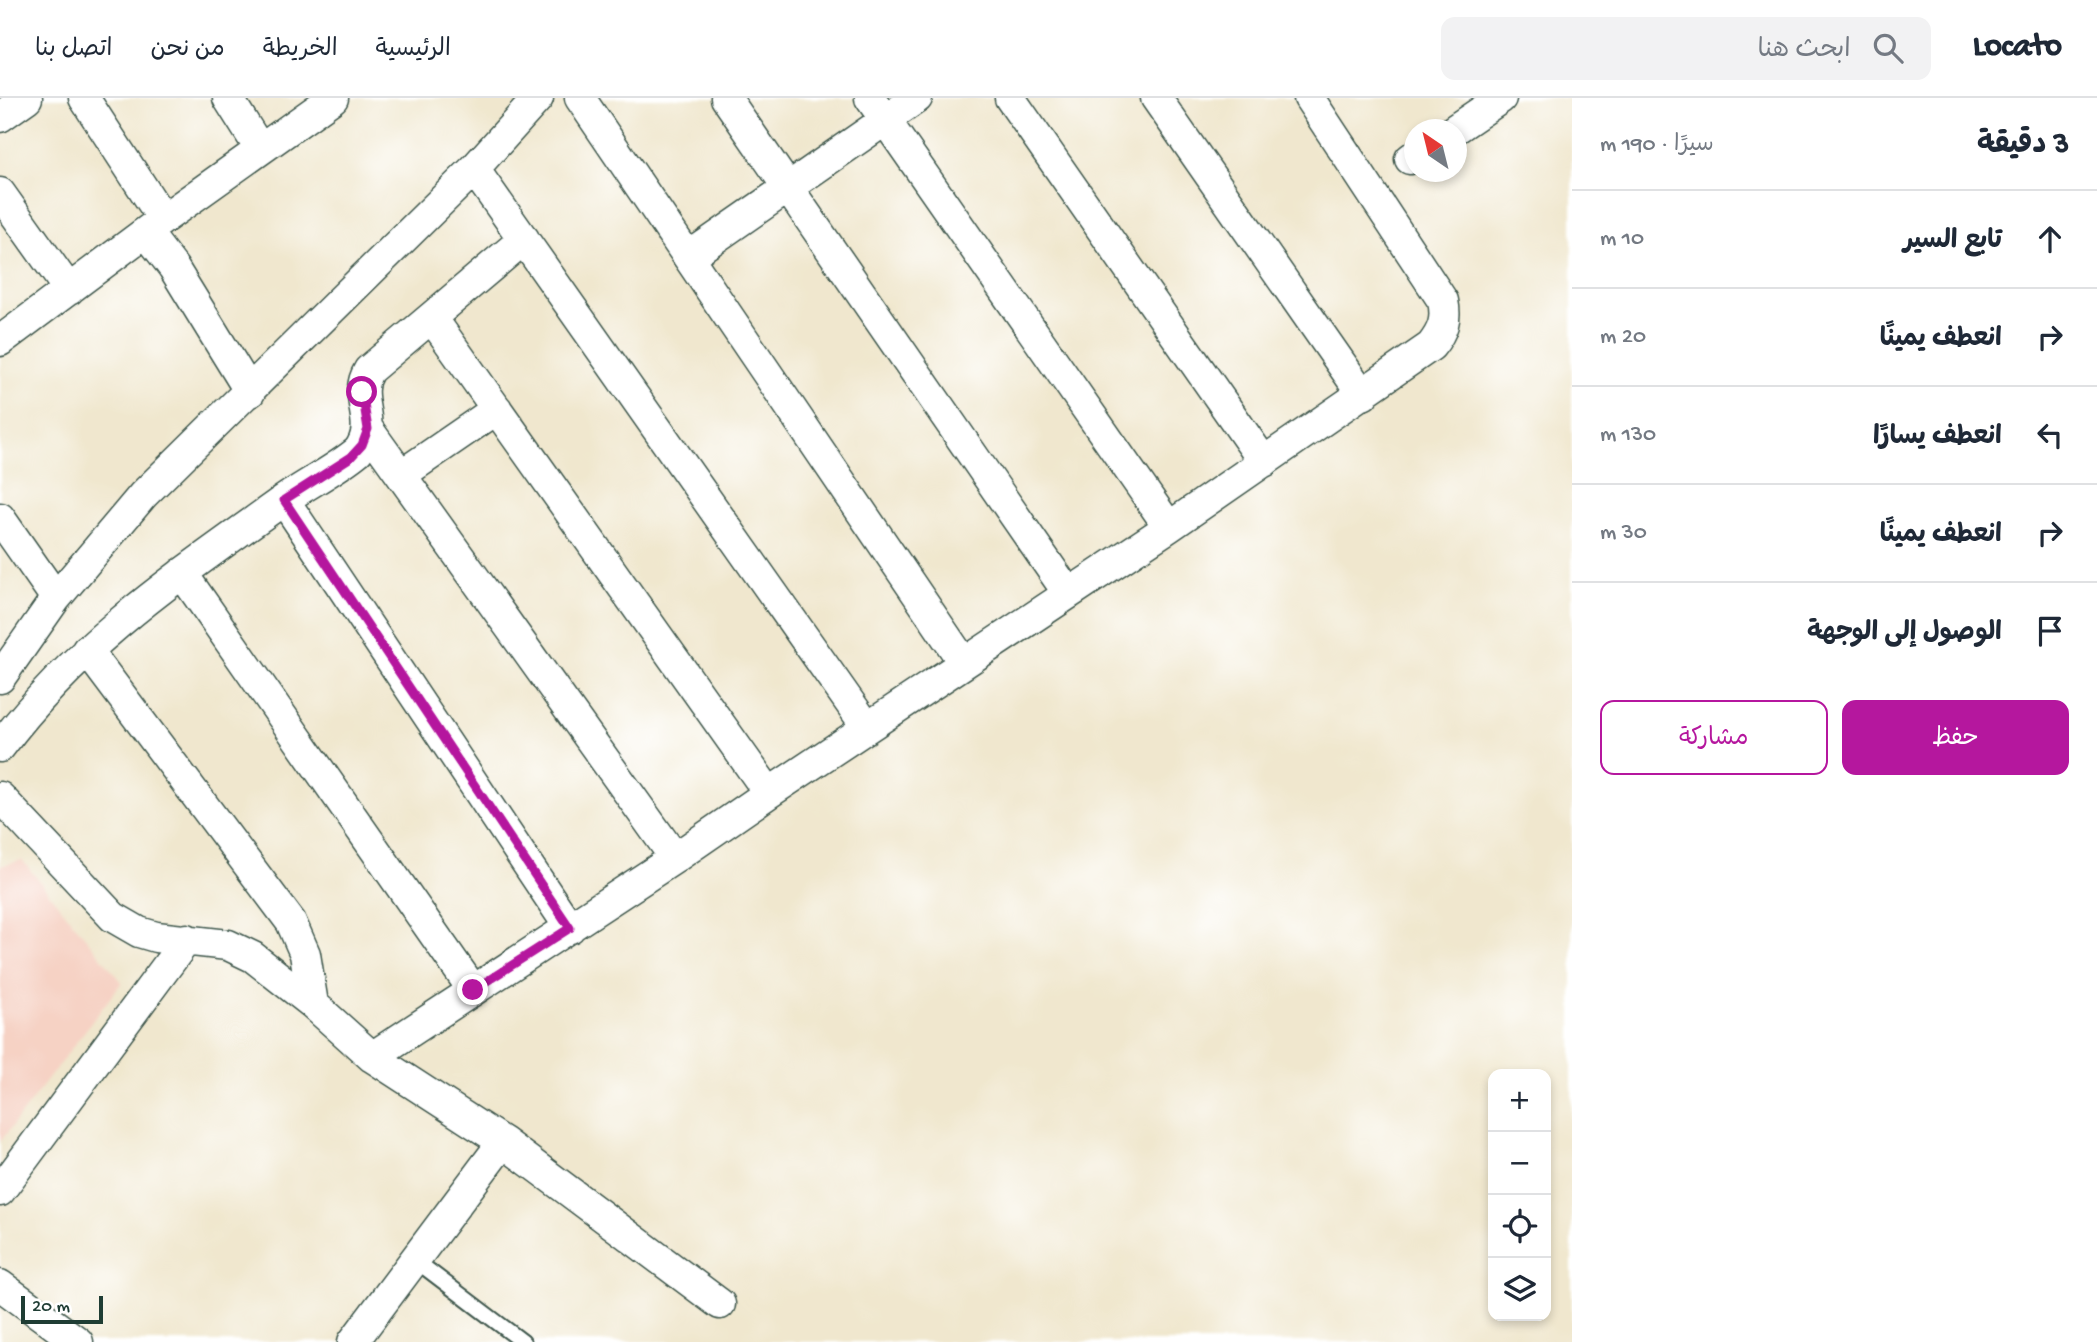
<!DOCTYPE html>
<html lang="ar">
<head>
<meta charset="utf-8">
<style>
	:root { --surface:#fff; --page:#f2f2f3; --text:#1f2937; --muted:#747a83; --line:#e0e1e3; --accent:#b5179e }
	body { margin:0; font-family:"Gochi Hand","Playpen Sans Arabic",sans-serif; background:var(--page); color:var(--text); direction:rtl }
	.controls { position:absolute; right:21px; bottom:21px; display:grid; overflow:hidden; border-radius:14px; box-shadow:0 4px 10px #0003 }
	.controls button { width:63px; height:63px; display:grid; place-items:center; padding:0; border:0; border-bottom:2px solid var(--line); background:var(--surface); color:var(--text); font:35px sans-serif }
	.compass { position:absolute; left:1404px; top:21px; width:63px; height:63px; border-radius:50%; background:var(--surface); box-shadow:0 4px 10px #0003; rotate:325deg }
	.scale { position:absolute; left:21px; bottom:18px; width:82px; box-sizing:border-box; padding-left:7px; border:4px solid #1f3d34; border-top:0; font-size:19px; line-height:24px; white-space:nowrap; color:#1f3d34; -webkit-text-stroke:5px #fff; paint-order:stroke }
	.stop { position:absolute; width:21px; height:21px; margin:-16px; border:5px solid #b5179e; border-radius:50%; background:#fff }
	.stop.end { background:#b5179e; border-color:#fff; box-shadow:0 2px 7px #0008 }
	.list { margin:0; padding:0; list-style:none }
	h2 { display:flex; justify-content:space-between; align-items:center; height:91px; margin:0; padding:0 28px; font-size:30px }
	h2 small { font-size:23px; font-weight:400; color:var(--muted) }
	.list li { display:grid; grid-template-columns:46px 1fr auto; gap:21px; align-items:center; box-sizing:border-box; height:98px; padding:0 28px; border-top:2px solid var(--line) }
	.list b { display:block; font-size:26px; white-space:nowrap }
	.list em { font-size:23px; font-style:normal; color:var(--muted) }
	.actions { display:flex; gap:14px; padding:21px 28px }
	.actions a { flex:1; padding:16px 0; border:2px solid var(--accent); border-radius:14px; text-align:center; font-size:24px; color:var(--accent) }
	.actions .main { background:var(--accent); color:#fff }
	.icon { flex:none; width:38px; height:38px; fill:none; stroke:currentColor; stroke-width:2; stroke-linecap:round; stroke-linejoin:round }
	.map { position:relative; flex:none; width:1572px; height:1244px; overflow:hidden; direction:ltr }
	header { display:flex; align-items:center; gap:42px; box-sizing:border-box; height:98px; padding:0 35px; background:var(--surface); border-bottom:2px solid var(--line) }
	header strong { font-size:33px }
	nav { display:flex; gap:38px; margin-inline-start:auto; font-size:24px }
	.search { width:490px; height:63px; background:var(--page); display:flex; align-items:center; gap:18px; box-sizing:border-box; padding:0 24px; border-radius:14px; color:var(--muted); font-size:26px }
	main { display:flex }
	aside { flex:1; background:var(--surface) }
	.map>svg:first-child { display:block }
	.built { fill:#f6d2c4 }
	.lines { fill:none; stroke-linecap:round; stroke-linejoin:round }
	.service-casing { stroke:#3e564b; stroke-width:18 }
	.minor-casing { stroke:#3e564b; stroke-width:33 }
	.service { stroke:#fff; stroke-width:14 }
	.minor { stroke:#fff; stroke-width:30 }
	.route { stroke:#b5179e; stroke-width:9 }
</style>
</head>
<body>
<header>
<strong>Locato</strong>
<div class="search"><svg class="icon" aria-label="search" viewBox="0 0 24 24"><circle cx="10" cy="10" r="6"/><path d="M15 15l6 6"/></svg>ابحث هنا</div>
<nav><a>الرئيسية</a><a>الخريطة</a><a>من نحن</a><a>اتصل بنا</a></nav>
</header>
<main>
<aside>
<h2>3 دقيقة<small>سيرًا · 190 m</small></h2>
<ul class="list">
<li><svg class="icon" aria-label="ahead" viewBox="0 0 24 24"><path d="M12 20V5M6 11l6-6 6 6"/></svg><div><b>تابع السير</b></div><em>10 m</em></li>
<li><svg class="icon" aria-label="right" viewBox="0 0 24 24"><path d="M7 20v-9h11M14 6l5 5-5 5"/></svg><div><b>انعطف يمينًا</b></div><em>20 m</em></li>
<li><svg class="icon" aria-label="left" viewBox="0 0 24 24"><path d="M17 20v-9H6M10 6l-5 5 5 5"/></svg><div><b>انعطف يسارًا</b></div><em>130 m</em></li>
<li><svg class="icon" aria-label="right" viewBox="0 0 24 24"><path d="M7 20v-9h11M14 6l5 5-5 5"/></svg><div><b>انعطف يمينًا</b></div><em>30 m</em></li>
<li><svg class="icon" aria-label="arrive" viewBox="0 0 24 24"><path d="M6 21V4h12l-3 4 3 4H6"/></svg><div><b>الوصول إلى الوجهة</b></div></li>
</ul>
<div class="actions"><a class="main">حفظ</a><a>مشاركة</a></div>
</aside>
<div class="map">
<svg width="1572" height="1244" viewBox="0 0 1572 1244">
	<rect width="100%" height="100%" fill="#fff"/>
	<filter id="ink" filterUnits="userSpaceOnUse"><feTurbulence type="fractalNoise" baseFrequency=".0143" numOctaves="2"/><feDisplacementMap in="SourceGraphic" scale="14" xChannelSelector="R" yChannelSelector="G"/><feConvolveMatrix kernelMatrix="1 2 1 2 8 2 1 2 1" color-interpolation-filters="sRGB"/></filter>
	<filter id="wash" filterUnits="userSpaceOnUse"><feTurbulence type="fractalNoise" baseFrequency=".00686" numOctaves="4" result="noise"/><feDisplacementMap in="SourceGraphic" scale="28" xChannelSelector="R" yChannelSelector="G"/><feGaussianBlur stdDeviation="1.57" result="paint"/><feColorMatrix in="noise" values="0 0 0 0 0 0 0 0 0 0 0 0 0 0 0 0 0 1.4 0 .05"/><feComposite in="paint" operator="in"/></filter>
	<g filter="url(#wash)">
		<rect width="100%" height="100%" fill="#f0e7ce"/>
		<path class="built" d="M22,762l100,122 -122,160v-276z"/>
	</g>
	<g filter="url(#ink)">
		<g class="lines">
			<defs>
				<path id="service" d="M415,1162l108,82"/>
				<path id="minor" d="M84,0l79,121
					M228,0l32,51
					M580,0l384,565
					M726,0l342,495
					M870,0l299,429
					M1010,0l254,364
					M1156,0l207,297
					M0,19l27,-19
					M1454,32l47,-32
					M1410,61l4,-3
					M474,71l393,558
					M0,95l69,97
					M146,134l27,35 77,125
					M688,159l229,-159
					M432,220l337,475
					M0,243l163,-122 170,-121
					M368,331l307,429
					M401,377l96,-66
					M284,402l286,428
					M0,420l56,80
					M182,475l291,417
					M87,552l204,272 14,32 8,50
					M0,580l56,-80 87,-103 331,-326 64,-71
					M0,649c78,-104 175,-169 278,-243 26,-19 56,-33 80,-53 22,-29 -7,-52 11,-81l155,-131
					M0,699l113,120 26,15 17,5 72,8 25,12 60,47 59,53 131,85 217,162
					M372,959l303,-199 94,-65 400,-266 262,-181c12,-15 16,-27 12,-45l-134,-203
					M0,1093l187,-252
					M0,1187l78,57
					M353,1244l150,-200"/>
			</defs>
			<use href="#service" class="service-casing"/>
			<use href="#minor" class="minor-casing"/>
			<use href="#service" class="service"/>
			<use href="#minor" class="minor"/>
		</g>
	</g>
	<g class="lines" filter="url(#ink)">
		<path class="route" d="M362,294l6,37 -6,16 -11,12 -67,43 286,428 -97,62"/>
	</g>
</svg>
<div class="controls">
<button>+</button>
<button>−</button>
<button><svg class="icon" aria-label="locate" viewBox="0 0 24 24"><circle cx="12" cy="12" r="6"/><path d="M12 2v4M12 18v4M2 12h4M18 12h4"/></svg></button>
<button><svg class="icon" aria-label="layers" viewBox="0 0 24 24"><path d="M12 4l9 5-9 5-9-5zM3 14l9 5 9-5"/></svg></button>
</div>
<svg class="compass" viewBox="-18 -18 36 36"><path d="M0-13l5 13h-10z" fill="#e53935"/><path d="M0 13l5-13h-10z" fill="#747a83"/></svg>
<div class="scale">20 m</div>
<div class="stop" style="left:362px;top:294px"></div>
<div class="stop end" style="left:473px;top:892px"></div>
</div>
</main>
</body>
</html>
